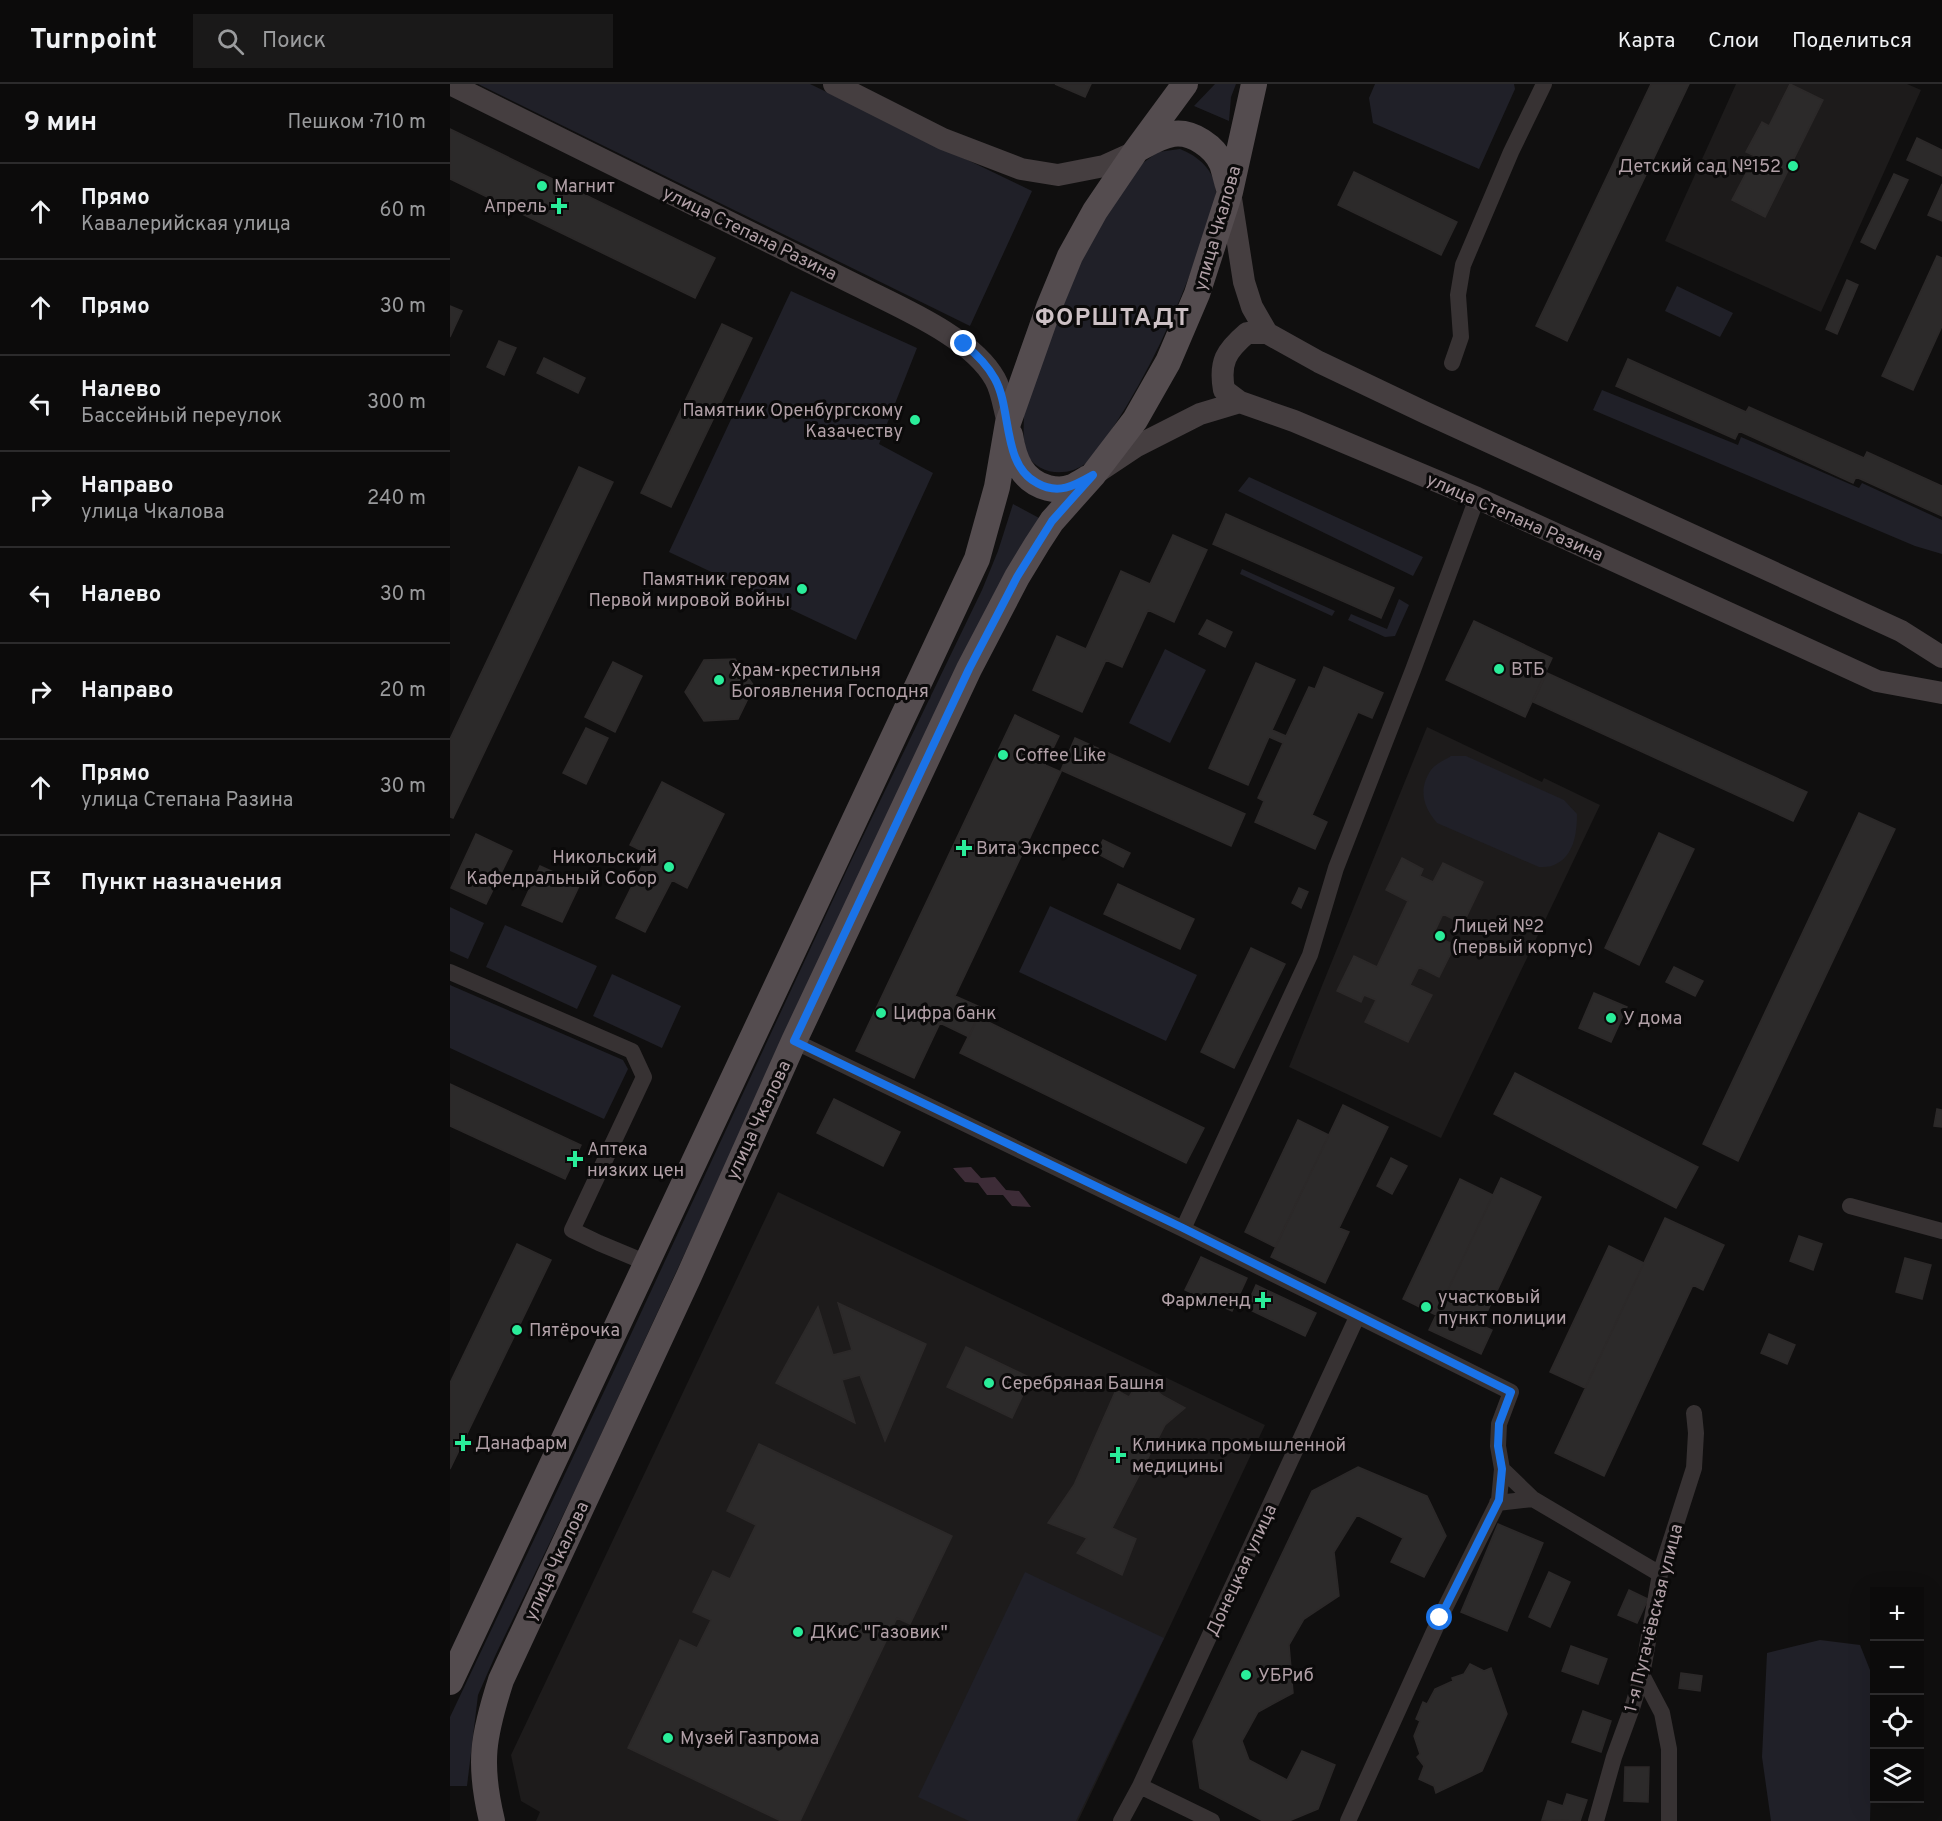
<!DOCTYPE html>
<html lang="ru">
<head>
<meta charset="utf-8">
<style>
	:root { --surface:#0c0b0b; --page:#1a1919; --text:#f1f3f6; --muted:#9a9b9d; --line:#2c2b2c }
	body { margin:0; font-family:Overpass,sans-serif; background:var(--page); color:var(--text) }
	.controls { position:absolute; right:18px; bottom:18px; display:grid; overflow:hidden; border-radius:0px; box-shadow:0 6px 24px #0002 }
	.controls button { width:54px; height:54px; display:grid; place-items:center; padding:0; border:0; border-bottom:2px solid var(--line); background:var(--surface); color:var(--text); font:30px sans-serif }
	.stop { position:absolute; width:18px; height:18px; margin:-14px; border:4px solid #1a73e8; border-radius:50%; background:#fff }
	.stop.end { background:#1a73e8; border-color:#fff; box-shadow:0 2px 6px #0008 }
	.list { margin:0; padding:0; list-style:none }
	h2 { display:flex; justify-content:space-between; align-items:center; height:78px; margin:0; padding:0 24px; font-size:26px }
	h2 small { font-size:20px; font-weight:400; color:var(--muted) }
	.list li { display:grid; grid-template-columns:39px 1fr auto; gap:18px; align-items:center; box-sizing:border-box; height:96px; padding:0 24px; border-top:2px solid var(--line) }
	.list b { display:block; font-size:22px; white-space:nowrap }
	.list p { margin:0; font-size:20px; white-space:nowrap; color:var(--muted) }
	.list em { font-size:20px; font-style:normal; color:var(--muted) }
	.icon { flex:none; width:33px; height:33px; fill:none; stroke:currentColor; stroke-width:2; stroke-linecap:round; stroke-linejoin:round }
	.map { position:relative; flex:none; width:1492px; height:1737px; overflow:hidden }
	header { display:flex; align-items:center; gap:36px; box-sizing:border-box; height:84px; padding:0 30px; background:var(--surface); border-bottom:2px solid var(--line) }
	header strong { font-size:28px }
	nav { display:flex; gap:33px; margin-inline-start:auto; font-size:21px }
	.search { width:420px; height:54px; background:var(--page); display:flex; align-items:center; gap:15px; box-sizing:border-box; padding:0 21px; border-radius:0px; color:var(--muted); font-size:22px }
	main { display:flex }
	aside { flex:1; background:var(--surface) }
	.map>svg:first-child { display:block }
	.built { fill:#1d1b1b }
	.green { fill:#202028 }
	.water { fill:#3d2c37 }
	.building { fill:#2c2a2a; stroke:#2c2929; stroke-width:1.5 }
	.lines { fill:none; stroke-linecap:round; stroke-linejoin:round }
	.street { stroke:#373233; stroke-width:16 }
	.secondary { stroke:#453e40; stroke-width:22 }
	.primary { stroke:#544c4f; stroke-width:26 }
	.route { stroke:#1a73e8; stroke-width:8 }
	.poi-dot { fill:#2aed9a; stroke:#0b0a0a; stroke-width:2 }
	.labels { text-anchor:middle; stroke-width:6; stroke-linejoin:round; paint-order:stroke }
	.poi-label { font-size:18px; fill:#b1a0a7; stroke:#0b0a0a; text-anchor:start }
	.street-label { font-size:18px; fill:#b1a0a7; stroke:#0b0a0a }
	.district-label { font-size:24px; font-weight:bold; letter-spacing:1.5px; fill:#cdc1c5; stroke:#0b0a0a }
</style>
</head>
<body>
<header>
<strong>Turnpoint</strong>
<div class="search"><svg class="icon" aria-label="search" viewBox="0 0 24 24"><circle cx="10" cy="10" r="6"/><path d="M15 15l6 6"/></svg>Поиск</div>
<nav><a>Карта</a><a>Слои</a><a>Поделиться</a></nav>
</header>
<main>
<aside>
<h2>9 мин<small>Пешком · 710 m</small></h2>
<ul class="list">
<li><svg class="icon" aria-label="ahead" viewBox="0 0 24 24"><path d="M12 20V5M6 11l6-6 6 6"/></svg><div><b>Прямо</b><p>Кавалерийская улица</p></div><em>60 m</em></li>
<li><svg class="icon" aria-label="ahead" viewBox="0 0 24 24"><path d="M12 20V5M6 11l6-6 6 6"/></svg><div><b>Прямо</b></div><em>30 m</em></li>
<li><svg class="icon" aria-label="left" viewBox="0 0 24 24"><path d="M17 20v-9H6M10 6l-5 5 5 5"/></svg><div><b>Налево</b><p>Бассейный переулок</p></div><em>300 m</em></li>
<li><svg class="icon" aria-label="right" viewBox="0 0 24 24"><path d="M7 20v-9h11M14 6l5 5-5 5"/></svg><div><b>Направо</b><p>улица Чкалова</p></div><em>240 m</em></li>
<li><svg class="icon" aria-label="left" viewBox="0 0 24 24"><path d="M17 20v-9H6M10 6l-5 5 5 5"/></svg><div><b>Налево</b></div><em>30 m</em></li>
<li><svg class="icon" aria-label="right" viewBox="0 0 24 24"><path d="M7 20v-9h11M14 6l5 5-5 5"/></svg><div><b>Направо</b></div><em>20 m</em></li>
<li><svg class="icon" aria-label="ahead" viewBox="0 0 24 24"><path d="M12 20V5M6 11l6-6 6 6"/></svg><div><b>Прямо</b><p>улица Степана Разина</p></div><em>30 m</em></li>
<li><svg class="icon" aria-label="arrive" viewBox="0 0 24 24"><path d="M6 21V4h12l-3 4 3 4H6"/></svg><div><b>Пункт назначения</b></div></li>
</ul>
</aside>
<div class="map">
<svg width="1492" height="1737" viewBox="0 0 1492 1737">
	<rect width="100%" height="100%" fill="#100f0f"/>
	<path class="built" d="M1286,0h171l14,6 -100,222 -156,-71z
		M977,643l115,55 2,-4 56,27 -159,333 -152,-71z
		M328,1108l487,233 -187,396h-542l4,-9 -19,-11 -10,-46z"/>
	<path class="green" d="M28,0h332l222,107 -62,135z
		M765,0h21l-5,13 -2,24 -35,-15z
		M925,0h139l1,5 -36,80 -106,-46 -4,-25z
		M730,65c18,7 35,21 36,43 0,14 -8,30 -12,44 -23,66 -52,132 -90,190 -8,12 -17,28 -28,37 -17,14 -48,13 -59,-9 -5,-12 -3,-29 -3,-41l47,-131 31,-65 38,-52 18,-13z
		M1227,202l56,27 -13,24 -55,-26z
		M341,207l126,57 -38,96 54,29 -77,167 -187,-88z
		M1152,306l136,55 3,-8 118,51 3,-5 80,37v34l-27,-8 -322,-136z
		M799,393l174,80 -10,19 -175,-85z
		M563,420l28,15 -258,522 -204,441 -83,172 -18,41 -11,91h-17v-69l168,-355 234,-503 130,-269 16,-39z
		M792,485l93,42 -3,5 -92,-42z
		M949,515l10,6 -14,31 -10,1 -37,-17 3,-6 36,15z
		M715,565l41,21 -36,73 -41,-20z
		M1001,672h15l98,44 13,14c0,19 -3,43 -23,51 -4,2 -10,2 -15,2l-102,-44c-14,-16 -19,-34 -6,-53 4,-6 14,-10 20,-14z
		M600,822l147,69 -31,66 -147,-69z
		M0,823l34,16 -16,36 -18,-8z
		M55,841l92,41 -20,43 -91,-42z
		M162,890l69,32 -19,42 -69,-32z
		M0,901l173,75 5,9 -24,50 -154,-71z
		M575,1488l139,66 -88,183h-107l-51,-24z
		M1370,1556l40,5 14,35 -4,141h-99l-9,-64 5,-104z"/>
	<path class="water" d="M521,1083l10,11 14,-1 11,13 13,1 12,16 -19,-1 -9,-11h-16l-9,-12 -13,-1 -12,-14z"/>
	<path class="building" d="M605,0h36l-6,13z
		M1201,0h38l-122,257 -31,-15z
		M1340,0l33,16 -58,117 -33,-17 23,-44 -9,-4 16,-30 7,4z
		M0,45l265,129 -20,40 -245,-119z
		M1467,54l25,12v26l-35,-16z
		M904,88l103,50 -16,33 -103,-50z
		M1444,90l14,6 -33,69 -14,-7z
		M1492,100v37l-14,-6z
		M1487,172l5,2v68l-29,64 -31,-14z
		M1397,196l11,5 -21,49 -11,-5z
		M0,222l12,5 -12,26z
		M272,240l30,14 -81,169 -30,-14z
		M49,257l17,7 -12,27 -17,-8z
		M94,274l41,20 -7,15 -41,-20z
		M1178,275l118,53 3,-5 115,51 3,-6 75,34v30l-86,-39 -3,6 -114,-52 -4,8 -119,-53z
		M129,383l34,15 -160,336 -3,-1v-78z
		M776,430l168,74 -13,30 -168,-74z
		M723,451l34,15 -33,72 -26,-12 -26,57 -16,-7 -24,52 -49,-22 24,-54 29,13 35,-78 29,13z
		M757,536l25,12 -7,15 -26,-13z
		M1024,537l78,37 -27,59 -79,-37z
		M285,575l19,27 -16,33 -34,2 -19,-29 19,-32z
		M163,578l29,14 -27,56 -30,-15z
		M806,579l39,17 -23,50 14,6 23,-49 6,2 9,-22 59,26 -11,25 -14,-6 -46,103 15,7 -12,27 -60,-27 9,-21 -6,-3 25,-55 -14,-6 -21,48 -39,-17z
		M1097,589l260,119 -14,29 -260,-119z
		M565,631l44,21 -14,29 16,7 -106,224 27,12 -13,29 -29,-14 -26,55 -58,-27z
		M136,644l22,10 -22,46 -23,-11z
		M625,654l170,76 -14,32 -170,-76z
		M212,698l62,32 -37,74 -15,-8 -27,52 -29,-14 32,-64 -18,-9z
		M1409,729l36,16 -157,332 -35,-17z
		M1209,749l35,16 -55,116 -34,-17z
		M26,750l36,17 -26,53 -35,-16z
		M653,756l27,13 -7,14 -27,-14z
		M952,774l21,11 -3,7 13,6 10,-19 40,19 -20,42 -20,-10 -10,21 22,10 -16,32 -20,-10 -9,18 22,10 -24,47 -43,-20 11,-22 -12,-5 -3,7 -24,-11 17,-35 23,11 31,-66 -22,-11z
		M90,782l40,18 -18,38 -40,-17z
		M668,800l76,35 -14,30 -76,-35z
		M849,804l9,4 -7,16 -9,-5z
		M801,864l34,16 -51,104 -33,-16z
		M1224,883l29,14 -8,15 -29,-14z
		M1144,909l33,14 -16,35 -32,-14z
		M528,933l226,111 -18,35 -226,-110z
		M1065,989l183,94 -22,41 -182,-94z
		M0,1000l131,61 -16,34 -115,-53z
		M384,1015l66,33 -17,34 -66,-33z
		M893,1021l45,22 -49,101 10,4 -24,51 -54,-26z
		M1487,1025l5,1v17l-8,-1z
		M848,1036l31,15 -54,112 -30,-15z
		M941,1074l16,8 -15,28 -15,-8z
		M1051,1094l40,19 -60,128 11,5 -11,24 -52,-24z
		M1010,1095l33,16 -57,120 -33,-16z
		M1215,1134l59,27 -21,45 -10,-5 -89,191 -49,-23z
		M1349,1152l23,8 -9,26 -23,-9z
		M67,1160l34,16 -101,209v-86z
		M1159,1162l35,17 -59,125 -35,-16z
		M751,1173l46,21 -15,33 -47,-21z
		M1455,1174l26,7 -9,34 -26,-7z
		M806,1201l60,28 -11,23 -59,-28z
		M388,1219l88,41 -41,97 -25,-66 -18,5 13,43 -79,-40 42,-76 15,48 19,-5z
		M1319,1250l26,11 -8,19 -26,-11z
		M516,1263l65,31 -19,40 -65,-31z
		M691,1294l22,18 22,12 -20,17 -53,103 24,11 -14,36 -45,-22 10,-15 -39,-15 26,-38 42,-95 13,7z
		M309,1360l193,92 -42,88 -13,-6 -97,203h-19l-153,-73 52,-108 17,8 14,-28 -18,-8 20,-41 17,8 26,-54 -29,-14z
		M908,1383l69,29 19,40 -22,41 -33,-15 12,-24 -46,-23 -23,37 5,44 -35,23 -15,26 4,48 -35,19 -16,29 7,19 38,20 15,-29 33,14 -17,44 -29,12h-26l-63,-33 -7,-47 119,-250z
		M1048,1440l45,19 -36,88 -46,-19z
		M1099,1488l21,10 -20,45 -21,-10z
		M1179,1506l19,9 -11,24 -19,-8z
		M1121,1562l36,13 -9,25 -36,-13z
		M1020,1580l14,7 7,-3 16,46 -25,57 -46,22 -2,-7 -15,-7 5,-13 -7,-9 3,-3 -6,-18 6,-15 -4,-2 7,-17 4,2 8,-15 18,-8 -1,-3 12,-4z
		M1231,1589l21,3 -2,15 -21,-3z
		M1133,1627l28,10 -10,31 -29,-10z
		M1175,1683h24l-1,35 -24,-1z
		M1117,1710l20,6 -7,21 -38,-1 6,-19 15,5z"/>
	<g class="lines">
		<path class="street" d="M1002,279l9,-26 -3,-42 5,-30 48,-113 33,-68
			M0,888l182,79 12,26 -72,153 27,13 48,20
			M344,957l389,188 328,163 -12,32 -1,22 4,23 31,30 127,75
			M1400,1122l92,25
			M733,1145l127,-274 26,-87 77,-198 64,-172
			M1047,1419l36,-4
			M1192,1591l20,38 7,36v72
			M690,1702l72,35
			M671,1737l19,-35 217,-469
			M898,1737l92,-203 59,-118 3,-31
			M1146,1737l18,-64 19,-52 9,-30 18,-101 34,-106 2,-35 -2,-20"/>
		<path class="secondary" d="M0,0l408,202c41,21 114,51 137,93 7,12 9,30 13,44
			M384,0l109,55 78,30 37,6 46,-9 31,-14
			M780,108l14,90 8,25 15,26 52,29 107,51 475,218 41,26
			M790,318l-16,-12c-5,-28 2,-39 23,-57h20
			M649,387l36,-24 65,-33 40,-12 54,19 183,77 400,183 65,12"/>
		<path class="primary" d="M688,65c11,-6 22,-13 35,-15 19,-3 42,13 49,30 3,9 5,19 8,28
			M560,351c4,25 12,46 38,53 8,2 17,2 24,-1 5,-2 11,-6 16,-9
			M0,1598l527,-1123 20,-72 11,-64 41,-116 21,-51 25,-45 40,-59 50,-68
			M42,1737c-14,-58 -9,-85 9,-141l188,-404 105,-235 175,-372 48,-92 20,-33 15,-23 41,-46 42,-55 33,-58 29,-68 33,-102 24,-108"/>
	</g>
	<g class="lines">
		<path class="route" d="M514,260c11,9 24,22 31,35 17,31 7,86 42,104 21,12 37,3 56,-8l-41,46 -35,56 -48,92 -175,372 389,187 328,164 -12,32 -1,22 4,23 -3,31 -59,118"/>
	</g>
	<g class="poi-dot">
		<circle cx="1343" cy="82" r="6"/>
		<circle cx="92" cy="102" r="6"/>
		<path d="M106 113h6v6h6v6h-6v6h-6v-6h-6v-6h6z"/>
		<circle cx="465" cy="336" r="6"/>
		<circle cx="352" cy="505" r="6"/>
		<circle cx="1049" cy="585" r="6"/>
		<circle cx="269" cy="596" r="6"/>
		<circle cx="553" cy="671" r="6"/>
		<path d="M511 755h6v6h6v6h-6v6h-6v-6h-6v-6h6z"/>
		<circle cx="219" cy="783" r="6"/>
		<circle cx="990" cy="852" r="6"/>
		<circle cx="431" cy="929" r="6"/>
		<circle cx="1161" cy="934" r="6"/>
		<path d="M122 1066h6v6h6v6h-6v6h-6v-6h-6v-6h6z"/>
		<path d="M810 1207h6v6h6v6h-6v6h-6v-6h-6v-6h6z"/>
		<circle cx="976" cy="1223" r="6"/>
		<circle cx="67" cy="1246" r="6"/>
		<circle cx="539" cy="1299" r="6"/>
		<path d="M10 1350h6v6h6v6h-6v6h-6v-6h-6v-6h6z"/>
		<path d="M665 1362h6v6h6v6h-6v6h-6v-6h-6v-6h6z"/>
		<circle cx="348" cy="1548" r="6"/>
		<circle cx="796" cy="1591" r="6"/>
		<circle cx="218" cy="1654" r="6"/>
	</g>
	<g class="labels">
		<g class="poi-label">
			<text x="1331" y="88" text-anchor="end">Детский сад №152</text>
			<text x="104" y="108">Магнит</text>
			<text x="97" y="128" text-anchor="end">Апрель</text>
			<text x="453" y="332" text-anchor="end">Памятник Оренбургскому<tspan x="453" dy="21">Казачеству</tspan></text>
			<text x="340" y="501" text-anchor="end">Памятник героям<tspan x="340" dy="21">Первой мировой войны</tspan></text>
			<text x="1061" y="591">ВТБ</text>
			<text x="281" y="592">Храм-крестильня<tspan x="281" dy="21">Богоявления Господня</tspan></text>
			<text x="565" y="677">Coffee Like</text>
			<text x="526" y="770">Вита Экспресс</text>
			<text x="207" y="779" text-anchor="end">Никольский<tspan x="207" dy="21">Кафедральный Собор</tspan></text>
			<text x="1002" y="848">Лицей №2<tspan x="1002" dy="21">(первый корпус)</tspan></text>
			<text x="443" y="935">Цифра банк</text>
			<text x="1173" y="940">У дома</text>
			<text x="137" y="1071">Аптека<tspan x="137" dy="21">низких цен</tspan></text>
			<text x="988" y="1219">участковый<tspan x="988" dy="21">пункт полиции</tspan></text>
			<text x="801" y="1222" text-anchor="end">Фармленд</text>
			<text x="79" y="1252">Пятёрочка</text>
			<text x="551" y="1305">Серебряная Башня</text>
			<text x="25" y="1365">Данафарм</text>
			<text x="682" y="1367">Клиника промышленной<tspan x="682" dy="21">медицины</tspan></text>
			<text x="360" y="1554">ДКиC "Газовик"</text>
			<text x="808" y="1597">УБРиб</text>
			<text x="230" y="1660">Музей Газпрома</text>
		</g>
		<g class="street-label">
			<text transform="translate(767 144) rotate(-74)" y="6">улица Чкалова</text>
			<text transform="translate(300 149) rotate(26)" y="6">улица Степана Разина</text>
			<text transform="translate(1065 433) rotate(24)" y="6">улица Степана Разина</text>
			<text transform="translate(308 1036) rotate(-65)" y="6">улица Чкалова</text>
			<text transform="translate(106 1477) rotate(-65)" y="6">улица Чкалова</text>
			<text transform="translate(791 1486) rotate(-65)" y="6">Донецкая улица</text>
			<text transform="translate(1203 1534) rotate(-76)" y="6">1-я Пугачёвская улица</text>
		</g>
		<g class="district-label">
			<text x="663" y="241">ФОРШТАДТ</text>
		</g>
	</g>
</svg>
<div class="controls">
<button>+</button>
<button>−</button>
<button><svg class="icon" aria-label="locate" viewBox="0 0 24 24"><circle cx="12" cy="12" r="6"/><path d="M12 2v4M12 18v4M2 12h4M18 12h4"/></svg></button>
<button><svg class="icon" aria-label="layers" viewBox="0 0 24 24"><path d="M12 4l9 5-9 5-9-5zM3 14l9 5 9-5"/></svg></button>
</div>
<div class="stop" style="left:990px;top:1534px"></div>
<div class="stop end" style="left:514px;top:260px"></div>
</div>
</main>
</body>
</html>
